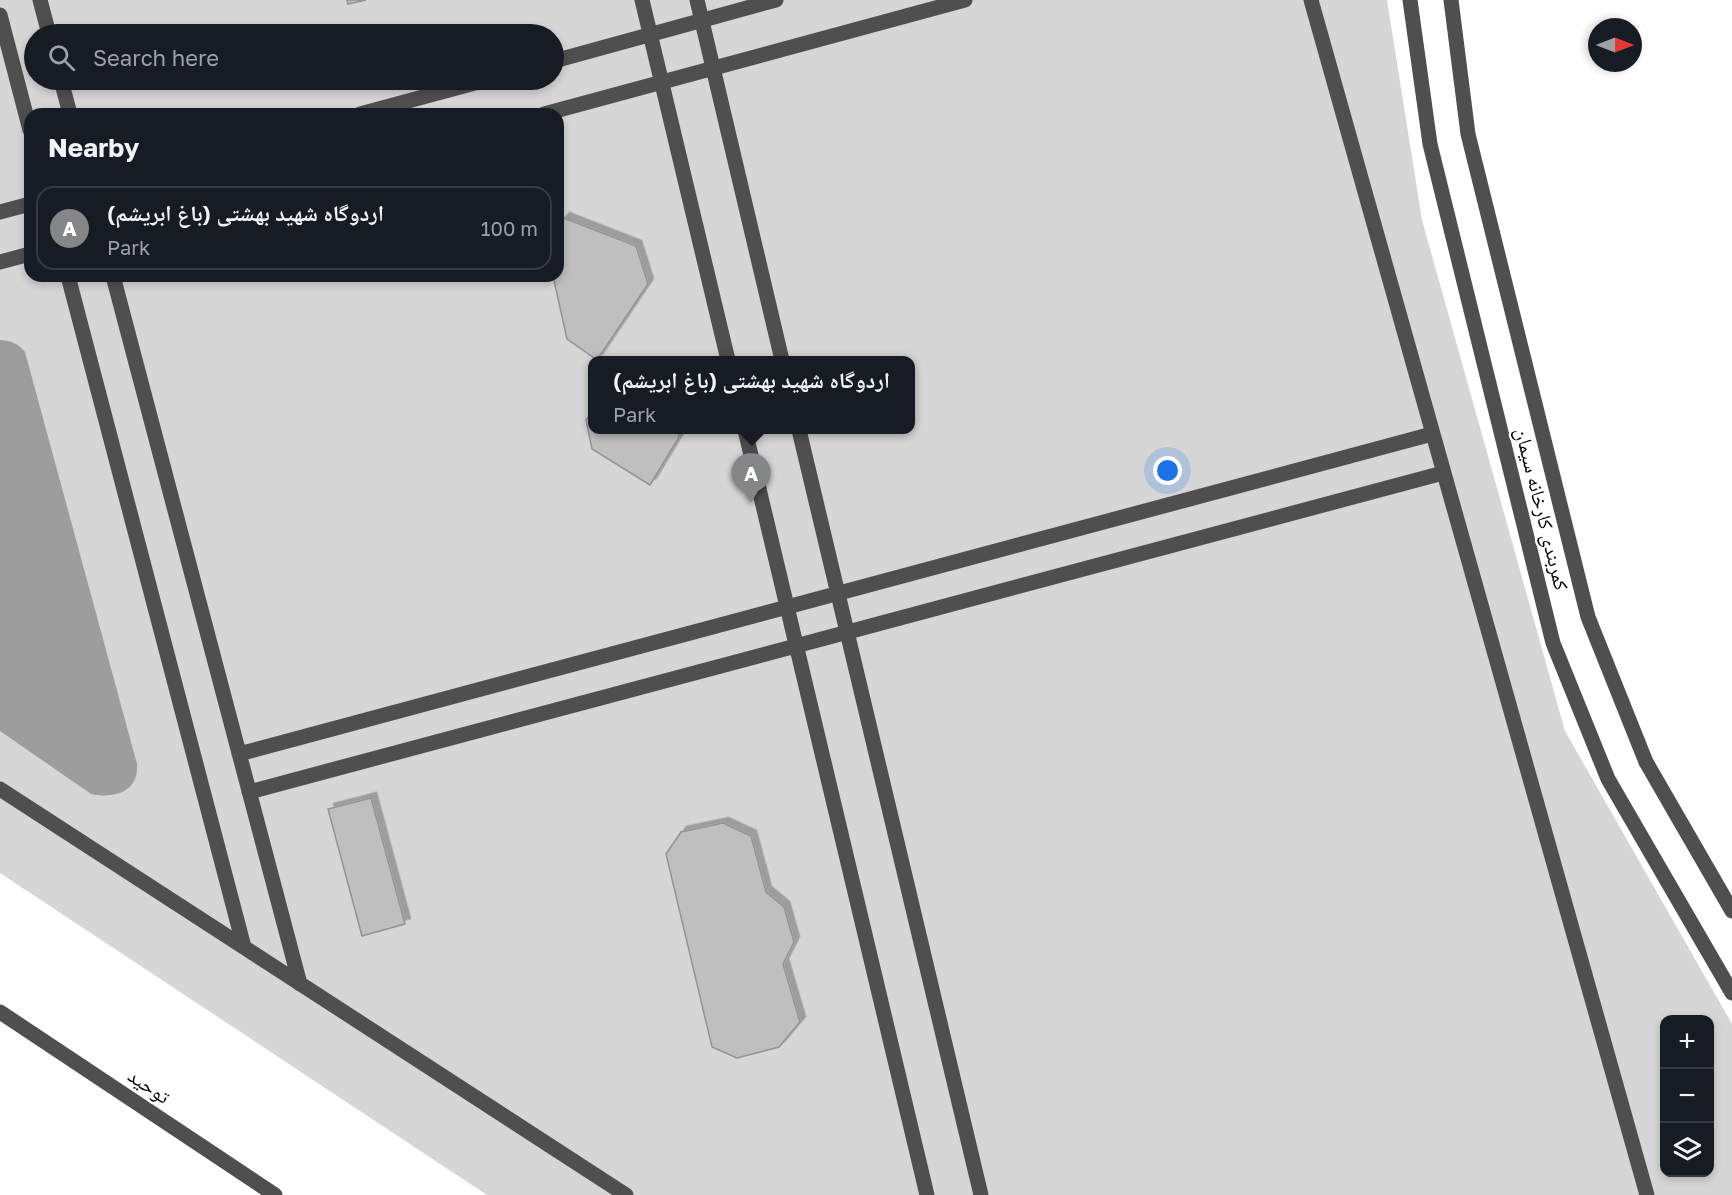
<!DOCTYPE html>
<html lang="en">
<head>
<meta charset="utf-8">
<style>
	:root { --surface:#171b24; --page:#242831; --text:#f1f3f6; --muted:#9ea1a6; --line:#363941; --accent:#858687 }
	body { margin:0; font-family:"Golos Text","Noto Naskh Arabic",sans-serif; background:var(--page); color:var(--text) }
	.controls { position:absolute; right:18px; bottom:18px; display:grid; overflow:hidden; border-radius:12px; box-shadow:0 3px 9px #0003 }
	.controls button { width:54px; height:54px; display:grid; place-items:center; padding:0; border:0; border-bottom:2px solid var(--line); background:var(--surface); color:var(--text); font:30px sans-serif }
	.compass { position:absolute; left:1588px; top:18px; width:54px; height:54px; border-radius:50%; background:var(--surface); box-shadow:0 3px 9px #0003; rotate:90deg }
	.you { position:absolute; left:1168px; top:471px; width:21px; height:21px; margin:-15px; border:4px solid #fff; border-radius:50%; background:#1a73e8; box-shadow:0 0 0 9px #1a73e833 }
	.badge { display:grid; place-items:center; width:39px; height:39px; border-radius:50%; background:var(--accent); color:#fff; font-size:20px; font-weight:700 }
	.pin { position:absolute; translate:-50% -50px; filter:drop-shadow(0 2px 3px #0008) }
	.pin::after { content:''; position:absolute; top:32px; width:21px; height:18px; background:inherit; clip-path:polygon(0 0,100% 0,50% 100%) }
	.popup { position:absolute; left:588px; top:356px; width:327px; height:78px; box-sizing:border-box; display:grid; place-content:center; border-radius:12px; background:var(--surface); filter:drop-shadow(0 2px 4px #0005); font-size:20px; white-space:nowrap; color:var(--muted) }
	.popup b { font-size:22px; color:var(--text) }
	.popup::after { content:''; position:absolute; left:50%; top:100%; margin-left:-12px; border:12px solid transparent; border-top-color:var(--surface) }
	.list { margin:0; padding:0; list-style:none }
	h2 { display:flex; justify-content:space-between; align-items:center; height:78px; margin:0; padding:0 24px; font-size:26px }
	h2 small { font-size:20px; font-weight:400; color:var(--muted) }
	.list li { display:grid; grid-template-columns:39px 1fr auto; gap:18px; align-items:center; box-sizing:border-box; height:84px; margin:0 12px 12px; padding:0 12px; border:2px solid var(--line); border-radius:18px }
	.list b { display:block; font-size:22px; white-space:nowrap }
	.list p { margin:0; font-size:20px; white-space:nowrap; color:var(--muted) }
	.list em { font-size:20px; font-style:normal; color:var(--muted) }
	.icon { flex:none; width:33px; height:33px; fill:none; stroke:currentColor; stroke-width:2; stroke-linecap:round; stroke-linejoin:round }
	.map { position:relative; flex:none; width:1732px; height:1195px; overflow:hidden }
	.search { position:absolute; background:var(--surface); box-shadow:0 3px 9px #0003; left:24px; top:24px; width:540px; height:66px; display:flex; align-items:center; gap:15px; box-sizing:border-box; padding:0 21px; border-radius:33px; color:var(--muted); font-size:22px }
	.panel { position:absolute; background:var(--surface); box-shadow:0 3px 9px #0003; left:24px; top:108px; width:540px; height:174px; border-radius:18px }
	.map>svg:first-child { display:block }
	.green { fill:#d6d6d6; fill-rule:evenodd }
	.water { fill:#9d9d9d }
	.building { fill:#bfbfbf; stroke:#939393; stroke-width:1.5; filter:url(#shadow) }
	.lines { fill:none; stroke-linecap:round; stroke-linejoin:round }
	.minor { stroke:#4f4f4f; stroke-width:15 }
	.labels { text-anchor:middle; stroke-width:4.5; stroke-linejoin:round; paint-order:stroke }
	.street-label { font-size:20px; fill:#000; stroke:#fff }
</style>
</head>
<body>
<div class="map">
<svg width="1732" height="1195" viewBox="0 0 1732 1195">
	<defs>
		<filter id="shadow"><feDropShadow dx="5.5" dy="-5.5" stdDeviation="0" flood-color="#0004"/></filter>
	</defs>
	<rect width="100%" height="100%" fill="#fff"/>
	<path class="green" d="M0,0h1387l35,220 143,511 167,293v171h-1245l-487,-322zM34,34h520v46h-520zM30,114h528v162h-528zM592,360h318v70h-318zM1664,1020h46v152h-46z"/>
	<path class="water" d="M0,340c11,1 18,3 25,12l112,412c2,28 -23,35 -46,30l-91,-63z"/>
	<path class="building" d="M347,0h19l-18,4z
		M564,218l72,28 12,38 -51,76 -30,-21 -14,-63h5v-51z
		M592,412v18h86l1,7 -29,48 -58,-36 -6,-29z
		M371,798l34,126 -43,12 -34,-127z
		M723,823l28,13 15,56 18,15 10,35 -11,22 17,58 -21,25 -42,11 -25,-11 -46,-193 15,-22z"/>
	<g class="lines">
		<path class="minor" d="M40,0l9,34
			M642,0l86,360
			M697,0l85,360
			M1311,0l336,1195
			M1410,0l20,144 123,499 55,136 124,214
			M1451,0l17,134 120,483 58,145 86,149
			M0,15l30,115
			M554,61l222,-61
			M61,80l9,34
			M360,114l126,-34
			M544,114l421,-114
			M0,212l30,-8
			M0,262l30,-8
			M68,276l176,671
			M113,276l187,708
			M745,430l182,765
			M799,430l182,765
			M239,754l1193,-320
			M0,789l626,406
			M249,792l1194,-319
			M0,1012l275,183"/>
	</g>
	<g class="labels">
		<g class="street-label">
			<text transform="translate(1542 509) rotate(76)" y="7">کمربندی کارخانه سیمان</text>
			<text transform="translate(149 1086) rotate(34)" y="7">توحید</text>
		</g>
	</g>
</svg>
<div class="controls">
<button>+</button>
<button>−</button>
<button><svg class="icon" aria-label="layers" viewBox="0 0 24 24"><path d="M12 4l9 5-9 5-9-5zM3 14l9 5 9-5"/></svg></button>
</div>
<svg class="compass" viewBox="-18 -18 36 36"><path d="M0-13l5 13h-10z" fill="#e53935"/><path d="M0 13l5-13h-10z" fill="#9ea1a6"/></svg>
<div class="you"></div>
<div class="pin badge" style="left:751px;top:503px">A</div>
<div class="popup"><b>اردوگاه شهید بهشتی (باغ ابریشم)</b>Park</div>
<div class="search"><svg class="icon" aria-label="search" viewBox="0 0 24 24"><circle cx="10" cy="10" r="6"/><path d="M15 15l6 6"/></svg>Search here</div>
<section class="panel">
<h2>Nearby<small></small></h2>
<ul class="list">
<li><span class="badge">A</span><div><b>اردوگاه شهید بهشتی (باغ ابریشم)</b><p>Park</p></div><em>100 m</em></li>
</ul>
</section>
</div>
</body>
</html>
